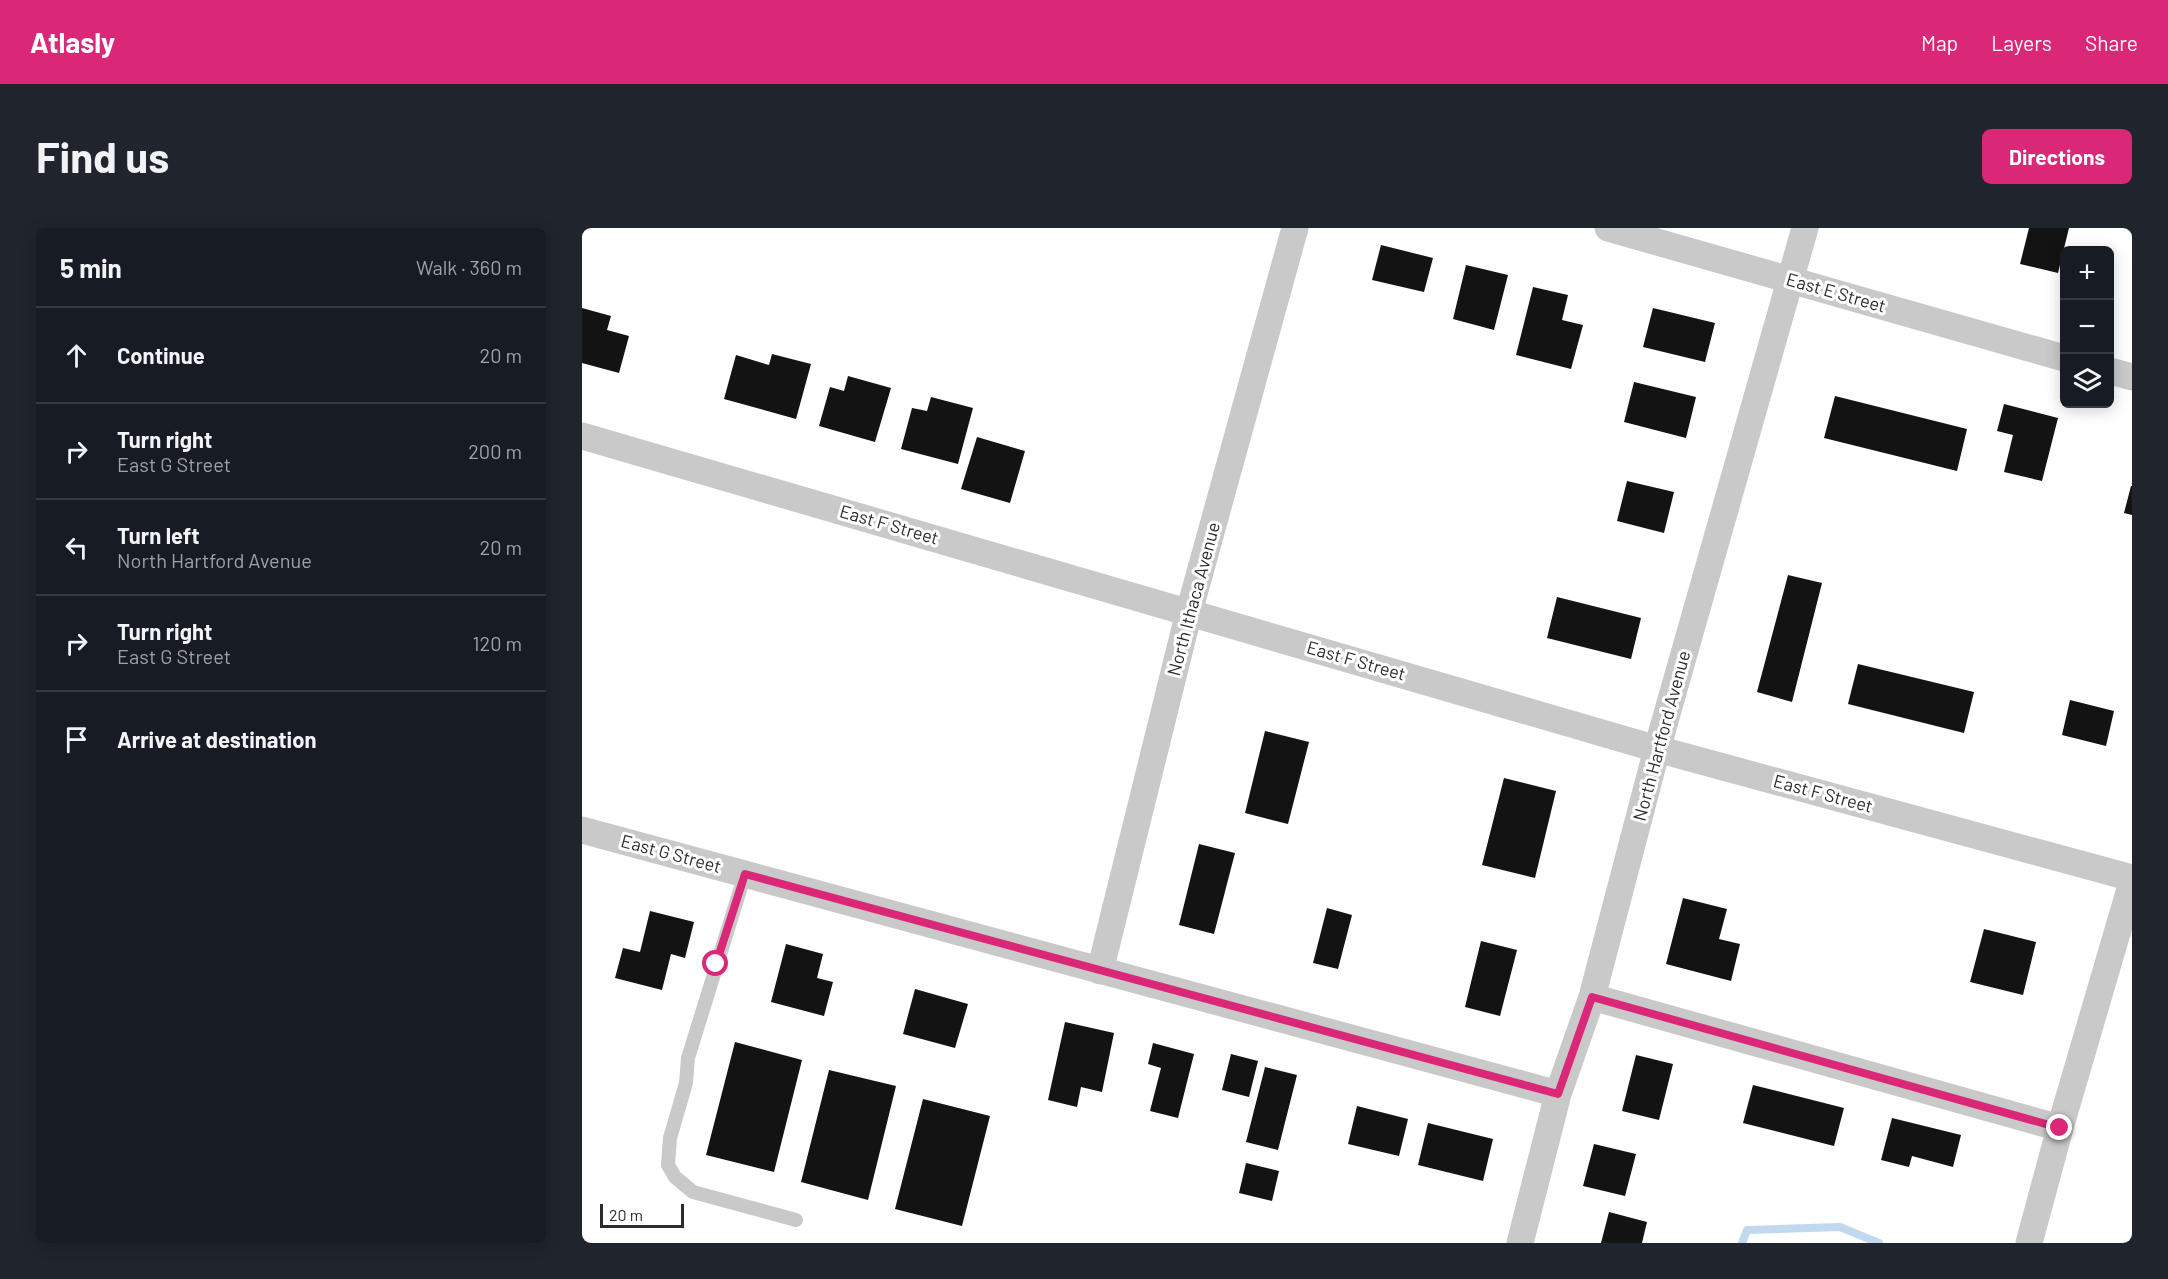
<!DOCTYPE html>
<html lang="en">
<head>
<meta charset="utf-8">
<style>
	:root { --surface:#171b24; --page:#20242c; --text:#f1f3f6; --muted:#9ea1a6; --line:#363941; --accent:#db2777 }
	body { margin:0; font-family:Barlow,sans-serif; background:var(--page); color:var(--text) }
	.controls { position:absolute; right:18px; top:18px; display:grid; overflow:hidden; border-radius:9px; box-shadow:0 3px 15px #0003 }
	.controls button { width:54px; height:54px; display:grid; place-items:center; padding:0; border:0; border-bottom:2px solid var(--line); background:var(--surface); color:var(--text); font:30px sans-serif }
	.scale { position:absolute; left:18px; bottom:15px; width:84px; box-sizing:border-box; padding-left:6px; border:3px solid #2c2c2c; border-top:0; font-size:16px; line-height:21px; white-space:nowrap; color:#2c2c2c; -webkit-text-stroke:4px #fff; paint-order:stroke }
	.stop { position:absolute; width:18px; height:18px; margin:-14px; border:4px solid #db2777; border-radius:50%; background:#fff }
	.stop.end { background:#db2777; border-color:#fff; box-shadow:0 2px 6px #0008 }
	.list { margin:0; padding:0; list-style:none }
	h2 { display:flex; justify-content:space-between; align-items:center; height:78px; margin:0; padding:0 24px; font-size:26px }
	h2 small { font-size:20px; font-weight:400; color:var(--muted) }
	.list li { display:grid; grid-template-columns:39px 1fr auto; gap:18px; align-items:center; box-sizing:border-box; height:96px; padding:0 24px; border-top:2px solid var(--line) }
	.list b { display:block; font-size:22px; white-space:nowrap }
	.list p { margin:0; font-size:20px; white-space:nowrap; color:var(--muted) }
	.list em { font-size:20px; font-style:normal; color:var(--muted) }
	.icon { flex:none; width:33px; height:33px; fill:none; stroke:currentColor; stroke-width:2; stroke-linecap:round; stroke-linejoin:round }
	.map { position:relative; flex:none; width:1550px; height:1015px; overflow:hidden; border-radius:9px }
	header { display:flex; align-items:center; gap:36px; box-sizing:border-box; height:84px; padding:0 30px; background:var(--accent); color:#fff }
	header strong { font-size:28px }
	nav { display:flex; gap:33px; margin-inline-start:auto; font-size:21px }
	.intro { display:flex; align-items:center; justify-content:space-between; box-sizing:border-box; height:144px; padding:0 36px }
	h1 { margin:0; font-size:42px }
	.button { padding:15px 27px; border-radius:9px; background:var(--accent); color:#fff; font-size:21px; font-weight:700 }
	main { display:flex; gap:36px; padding:0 36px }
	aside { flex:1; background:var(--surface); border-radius:9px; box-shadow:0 3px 15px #0003 }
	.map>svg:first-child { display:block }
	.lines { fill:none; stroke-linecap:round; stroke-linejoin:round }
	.stream { stroke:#c1d9ee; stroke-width:8 }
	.building { fill:#131313 }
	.service { stroke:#c9c9c9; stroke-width:14 }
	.minor { stroke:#c9c9c9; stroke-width:27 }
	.route { stroke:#db2777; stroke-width:8 }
	.labels { text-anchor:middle; stroke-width:6; stroke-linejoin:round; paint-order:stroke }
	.street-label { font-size:18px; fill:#2c2c2c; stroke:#fff }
</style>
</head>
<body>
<header>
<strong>Atlasly</strong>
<nav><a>Map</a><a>Layers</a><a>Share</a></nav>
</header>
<div class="intro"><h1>Find us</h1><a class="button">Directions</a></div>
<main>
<aside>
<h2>5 min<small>Walk · 360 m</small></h2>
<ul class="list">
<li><svg class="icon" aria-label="ahead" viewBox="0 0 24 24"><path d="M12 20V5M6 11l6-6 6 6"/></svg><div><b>Continue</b></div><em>20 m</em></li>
<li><svg class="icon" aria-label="right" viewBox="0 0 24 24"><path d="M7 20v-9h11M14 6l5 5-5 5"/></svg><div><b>Turn right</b><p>East G Street</p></div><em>200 m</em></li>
<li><svg class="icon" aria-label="left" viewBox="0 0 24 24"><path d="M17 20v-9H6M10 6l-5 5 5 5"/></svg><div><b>Turn left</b><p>North Hartford Avenue</p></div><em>20 m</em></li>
<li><svg class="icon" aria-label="right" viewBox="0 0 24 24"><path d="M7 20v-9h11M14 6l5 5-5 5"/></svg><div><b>Turn right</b><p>East G Street</p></div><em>120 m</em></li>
<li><svg class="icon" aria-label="arrive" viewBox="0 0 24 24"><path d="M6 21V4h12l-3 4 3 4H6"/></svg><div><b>Arrive at destination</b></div></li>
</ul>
</aside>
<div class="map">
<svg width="1550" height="1015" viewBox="0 0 1550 1015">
	<rect width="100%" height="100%" fill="#fff"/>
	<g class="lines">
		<path class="stream" d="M1160,1015l5,-13 93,-3 39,16"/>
	</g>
	<path class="building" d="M1447,0h40l-11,45 -38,-9z
		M799,17l52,13 -9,34 -52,-12z
		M884,37l42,10 -14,55 -41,-11z
		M951,59l35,8 -6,25 21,5 -12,44 -55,-14z
		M0,80l29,8 -4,14 22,6 -10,37 -37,-10z
		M1071,80l62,15 -10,39 -62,-15z
		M190,126l39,10 -15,55 -72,-20 12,-44 33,10z
		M266,148l43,12 -16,54 -56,-16 11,-39 14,4z
		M1052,154l62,15 -10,41 -62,-16z
		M1253,168l132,33 -10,42 -133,-33z
		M349,169l42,11 -15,56 -57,-15 11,-41 15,3z
		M1422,176l54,14 -16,63 -38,-9 9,-37 -16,-4z
		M395,209l48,14 -15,52 -49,-14z
		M1045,253l47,11 -10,41 -47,-12z
		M1549,258h1v29l-8,-2z
		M1206,347l34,8 -30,119 -35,-10z
		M975,369l84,21 -10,41 -84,-21z
		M1276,436l116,28 -10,41 -116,-29z
		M1488,472l44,11 -8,35 -44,-11z
		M683,503l44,11 -21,82 -43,-11z
		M922,550l52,13 -21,87 -53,-13z
		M617,616l36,9 -21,81 -35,-9z
		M1101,670l44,11 -8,30 21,5 -9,37 -65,-17z
		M745,680l25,7 -14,54 -25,-6z
		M68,683l44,11 -9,36 -14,-4 -9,36 -47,-12 8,-30 17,4z
		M1402,701l52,13 -13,53 -53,-13z
		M899,713l36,9 -17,66 -35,-9z
		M204,716l37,10 -6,24 16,4 -9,34 -53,-14z
		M333,761l53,15 -13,44 -52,-14z
		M483,794l49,11 -12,59 -21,-5 -4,20 -29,-7z
		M153,814l67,18 -28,112 -68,-17z
		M571,815l41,11 -16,64 -28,-7 11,-43 -13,-4z
		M649,826l27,7 -9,36 -27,-7z
		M1054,827l37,9 -14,56 -37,-9z
		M683,839l32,8 -19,75 -32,-8z
		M247,842l67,16 -28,114 -67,-18z
		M1171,857l91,23 -10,38 -91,-23z
		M341,871l67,17 -28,110 -67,-17z
		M775,878l51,13 -9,37 -51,-12z
		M1310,890l69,17 -8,32 -41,-11 -3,11 -28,-7z
		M846,895l65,16 -10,42 -65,-16z
		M1012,916l42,10 -11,42 -42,-10z
		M664,935l33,8 -7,30 -33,-8z
		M1027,984l38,10 -5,21h-41z"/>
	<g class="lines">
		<path class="service" d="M163,646l-57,184 -2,25 -16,55 -2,27 7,12 18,15 103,28"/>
		<path class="minor" d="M1026,0l456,130
			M1528,143l22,6
			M0,208l1075,313 475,129
			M0,602l976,264
			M518,743l89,-359 106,-384
			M1010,769l468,131
			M938,1015l38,-149 34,-97 65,-248 148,-521
			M1447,1015l31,-115 72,-246"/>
	</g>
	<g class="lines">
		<path class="route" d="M134,736l29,-90 813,220 34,-97 468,131"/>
	</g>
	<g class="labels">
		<g class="street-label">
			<text transform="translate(1254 65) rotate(16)" y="6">East E Street</text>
			<text transform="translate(307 297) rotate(16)" y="6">East F Street</text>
			<text transform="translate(612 371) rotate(-75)" y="6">North Ithaca Avenue</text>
			<text transform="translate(774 433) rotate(16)" y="6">East F Street</text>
			<text transform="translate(1080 508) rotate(-75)" y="6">North Hartford Avenue</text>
			<text transform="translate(1241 566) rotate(15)" y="6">East F Street</text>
			<text transform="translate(89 626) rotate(15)" y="6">East G Street</text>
		</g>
	</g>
</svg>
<div class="controls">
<button>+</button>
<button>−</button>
<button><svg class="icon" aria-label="layers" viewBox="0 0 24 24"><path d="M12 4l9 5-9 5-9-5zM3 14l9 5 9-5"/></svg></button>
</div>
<div class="scale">20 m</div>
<div class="stop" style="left:134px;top:736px"></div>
<div class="stop end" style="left:1478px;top:900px"></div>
</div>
</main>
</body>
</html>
